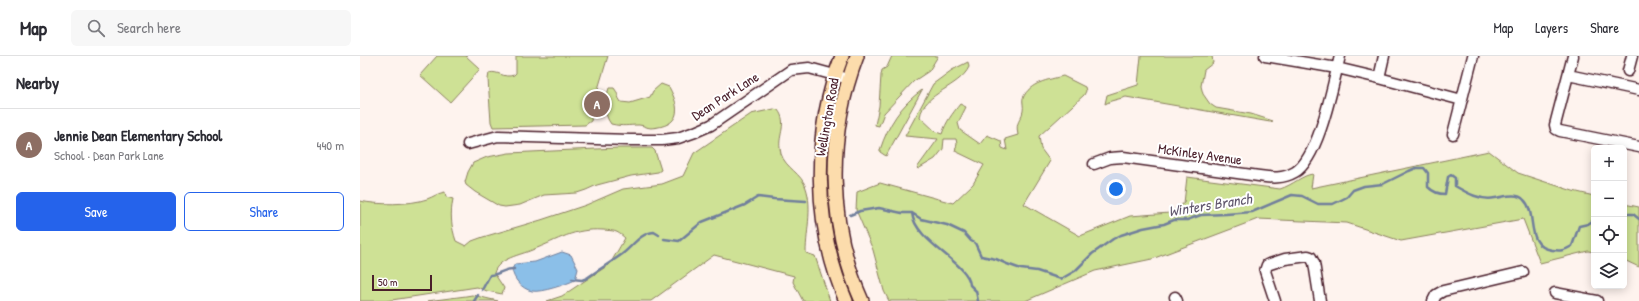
<!DOCTYPE html>
<html lang="en">
<head>
<meta charset="utf-8">
<style>
	:root { --surface:#fff; --page:#f7f7f7; --text:#2b2b33; --muted:#7c7c81; --line:#e1e1e2; --accent:#2563eb }
	body { margin:0; font-family:"Patrick Hand",sans-serif; background:var(--page); color:var(--text) }
	.controls { position:absolute; right:12px; bottom:12px; display:grid; overflow:hidden; border-radius:6px; box-shadow:0 2px 10px #0003 }
	.controls button { width:36px; height:36px; display:grid; place-items:center; padding:0; border:0; border-bottom:1px solid var(--line); background:var(--surface); color:var(--text); font:20px sans-serif }
	.scale { position:absolute; left:12px; bottom:10px; width:60px; box-sizing:border-box; padding-left:4px; border:2px solid #4a1f2b; border-top:0; font-size:11px; line-height:14px; white-space:nowrap; color:#4a1f2b; -webkit-text-stroke:3px #fff; paint-order:stroke }
	.you { position:absolute; left:756px; top:133px; width:14px; height:14px; margin:-10px; border:3px solid #fff; border-radius:50%; background:#1a73e8; box-shadow:0 0 0 6px #1a73e833 }
	.badge { display:grid; place-items:center; width:26px; height:26px; border-radius:50%; background:var(--accent); color:#fff; font-size:13px; font-weight:700 }
	.pin { position:absolute; translate:-50% -50%; border:2px solid #fff; box-shadow:0 1px 4px #0006 }
	.list { margin:0; padding:0; list-style:none }
	h2 { display:flex; justify-content:space-between; align-items:center; height:52px; margin:0; padding:0 16px; font-size:17px }
	h2 small { font-size:13px; font-weight:400; color:var(--muted) }
	.list li { display:grid; grid-template-columns:26px 1fr auto; gap:12px; align-items:center; box-sizing:border-box; height:72px; padding:0 16px; border-top:1px solid var(--line) }
	.list b { display:block; font-size:15px; white-space:nowrap }
	.list p { margin:0; font-size:13px; white-space:nowrap; color:var(--muted) }
	.list em { font-size:13px; font-style:normal; color:var(--muted) }
	.actions { display:flex; gap:8px; padding:12px 16px }
	.actions a { flex:1; padding:9px 0; border:1px solid var(--accent); border-radius:6px; text-align:center; font-size:14px; color:var(--accent) }
	.actions .main { background:var(--accent); color:#fff }
	.icon { flex:none; width:22px; height:22px; fill:none; stroke:currentColor; stroke-width:2; stroke-linecap:round; stroke-linejoin:round }
	.map { position:relative; flex:none; width:1279px; height:245px; overflow:hidden }
	header { display:flex; align-items:center; gap:24px; box-sizing:border-box; height:56px; padding:0 20px; background:var(--surface); border-bottom:1px solid var(--line) }
	header strong { font-size:19px }
	nav { display:flex; gap:22px; margin-inline-start:auto; font-size:14px }
	.search { width:280px; height:36px; background:var(--page); display:flex; align-items:center; gap:10px; box-sizing:border-box; padding:0 14px; border-radius:6px; color:var(--muted); font-size:15px }
	main { display:flex }
	aside { flex:1; background:var(--surface) }
	.map>svg:first-child { display:block }
	.green { fill:#cee195; stroke:#8c8060 }
	.water { fill:#8bbfe8; stroke:#717f9c }
	.lines { fill:none; stroke-linecap:round; stroke-linejoin:round }
	.stream { stroke:#717f9c; stroke-width:2.5 }
	.minor-casing { stroke:#4a1f2b; stroke-width:13 }
	.major-casing { stroke:#4a1f2b; stroke-width:16 }
	.minor { stroke:#fff; stroke-width:10 }
	.major { stroke:#fcdcac; stroke-width:13 }
	.labels { text-anchor:middle; stroke-width:4; stroke-linejoin:round; paint-order:stroke }
	.street-label { font-size:14px; fill:#4a1f2b; stroke:#fff }
	.water-label { font-size:15px; font-style:italic; fill:#61576d; stroke:#fff }
</style>
</head>
<body>
<header>
<strong>Map</strong>
<div class="search"><svg class="icon" aria-label="search" viewBox="0 0 24 24"><circle cx="10" cy="10" r="6"/><path d="M15 15l6 6"/></svg>Search here</div>
<nav><a>Map</a><a>Layers</a><a>Share</a></nav>
</header>
<main>
<aside>
<h2>Nearby<small></small></h2>
<ul class="list">
<li><span class="badge" style="background:#8d6e63">A</span><div><b>Jennie Dean Elementary School</b><p>School · Dean Park Lane</p></div><em>440 m</em></li>
</ul>
<div class="actions"><a class="main">Save</a><a>Share</a></div>
</aside>
<div class="map">
<svg width="1279" height="245" viewBox="0 0 1279 245">
	<rect width="100%" height="100%" fill="#fef3ee"/>
	<filter id="ink" filterUnits="userSpaceOnUse"><feTurbulence type="fractalNoise" baseFrequency=".025" numOctaves="2"/><feDisplacementMap in="SourceGraphic" scale="8" xChannelSelector="R" yChannelSelector="G"/><feConvolveMatrix kernelMatrix="1 2 1 2 8 2 1 2 1" color-interpolation-filters="sRGB"/></filter>
	<g filter="url(#ink)">
		<path class="green" d="M77,0h29l14,13 -30,33 -30,-27z
			M156,0h92l-13,43 -4,22 -6,4 -92,2 -2,-5 -3,-43 1,-6c9,-3 14,6 25,2l2,-2z
			M532,0h46l-9,15 -15,10 -30,32 -5,13 -4,-1 4,-19 2,-31 1,-5 5,-3z
			M781,0h71l1,7 -9,7 -3,16 2,8 7,10 6,4 35,6 22,7 -3,1 -144,-25 -15,4 -6,3 2,-9 31,-10z
			M608,6l1,5c-10,21 -45,25 -49,50l16,15 6,2c4,-12 10,-20 18,-30l6,3 -8,16 2,7 20,14 7,-9 14,6 1,7 5,2 -2,-11 13,-4c-3,-14 3,-14 5,-24 1,-5 -1,-9 0,-13 7,-16 25,-18 40,-22l22,11 1,4 -2,4 -45,41 2,13 9,12 -26,43 56,32 50,-20 40,-3 14,-10 3,-26 93,12c13,-4 22,-14 33,-15l-2,14 178,-37 29,22 55,18 21,5v56l-6,-1 -48,12 -17,-44 -122,22 -54,-18 -89,-4 -106,40 -57,12 -70,30h-136l-5,-10 -11,-41 -17,-40 1,-18 23,-9 73,20 20,-19 11,-19 -29,-14 2,-7 -1,-5h-12l-1,10 -8,10 -17,10 -1,-1 21,-29 -33,-3 28,-52 19,-14z
			M301,28l8,3c12,22 12,39 -18,41 -4,0 -8,-3 -12,-3 -11,0 -15,2 -28,-1 -8,-10 -6,-24 -2,-36h5c4,4 3,9 7,14l9,1 20,-6 3,-6z
			M562,34l-36,66 -6,-4v-2c8,-25 21,-45 42,-60z
			M414,53l4,1c10,13 0,25 2,38 1,17 17,22 24,35 10,21 2,47 2,70l9,3 15,45h-27l-10,-19 1,-6 -80,-21 -63,46h-104l15,-5 48,-32 15,-26c-9,-8 -11,-7 -22,-8 -30,-2 -44,10 -71,20 -11,5 -34,8 -38,23l10,15 -2,6 -15,-3 -10,-4 -92,14h-25v-100c17,4 50,4 67,-2 6,-2 11,-6 18,-7l1,5 7,2c-3,15 -2,27 3,42l10,5 6,-5 11,-4 58,-17 45,-15 37,-16 39,-5 21,-8 11,-23 57,-39z
			M258,92h34l3,3 6,19 -3,2 -27,4 -34,9 -11,5 -9,3 -33,2 -24,10 -15,2 -6,-1 -24,-14 -9,-7 -1,-3 3,-10 5,-9 14,-6 22,-4z
			M1264,148l15,3v60l-15,-7z
			M112,239l26,6h-71l39,-5z"/>
		<path class="water" d="M202,196l9,3 7,14 -3,11c-8,4 -34,13 -43,11 -10,-2 -19,-12 -20,-22l3,-5 20,-2z"/>
		<g class="lines">
			<path class="stream" d="M552,157c3,29 57,50 58,72l6,6 2,10
				M1264,158h9l6,5
				M490,159l10,-4 19,-3 23,5h10l9,6 26,6 17,8 7,8 4,2 6,13 15,3 11,5 14,5 16,2 24,8 14,-8 17,-17 21,-15 8,-4 22,-7 21,-4 10,-4h13l14,-5 25,-1 26,-2 40,-17 10,1 16,8h15l14,-7 6,-7 11,-4 19,-2 26,-13 7,-3h8l4,5v14c5,5 10,7 17,7l3,-17 3,-2 4,3v8c12,7 26,15 40,12 9,-1 22,-6 29,2 14,13 0,46 28,50 8,1 12,1 20,-4l7,-20 9,-2 6,-4
				M304,183l15,2 23,-19 43,-17 13,-8 16,2 32,2
				M212,223l10,1 5,-2c11,-8 23,-15 34,-23 11,-8 19,-22 33,-23l5,3
				M122,234l8,-15c9,0 15,-7 24,-6
				M114,245l4,-6"/>
			<defs>
				<path id="minor" d="M905,0l72,12 42,10 83,22
					M1213,0l-18,69 1,4 4,2 79,16
					M1268,15l4,-15
					M1208,19l71,15
					M1019,22l5,-22
					M1093,78l20,-78
					M108,88l30,-8 132,4h32l16,-2 17,-6 16,-7 80,-55 18,-2 33,9
					M734,108l16,-6 13,-1 136,19c13,2 24,3 36,-4 24,-14 38,-88 45,-116
					M1195,237l42,8
					M815,241l2,4
					M915,245l-10,-30 2,-6 18,-6 23,-3 3,1 3,6 6,38
					M1073,245l3,-6 7,-4 80,-19"/>
				<path id="major" d="M482,0c-30,77 -29,169 4,245
					M497,0c-30,79 -30,167 5,245"/>
			</defs>
			<use href="#minor" class="minor-casing"/>
			<use href="#major" class="major-casing"/>
			<use href="#minor" class="minor"/>
			<use href="#major" class="major"/>
		</g>
	</g>
	<g class="labels">
		<g class="street-label">
			<text transform="translate(365 40) rotate(-33)" y="5">Dean Park Lane</text>
			<text transform="translate(467 61) rotate(-80)" y="5">Wellington Road</text>
			<text transform="translate(840 98) rotate(8)" y="5">McKinley Avenue</text>
		</g>
		<g class="water-label">
			<text transform="translate(850 149) rotate(-9)" y="5">Winters Branch</text>
		</g>
	</g>
</svg>
<div class="controls">
<button>+</button>
<button>−</button>
<button><svg class="icon" aria-label="locate" viewBox="0 0 24 24"><circle cx="12" cy="12" r="6"/><path d="M12 2v4M12 18v4M2 12h4M18 12h4"/></svg></button>
<button><svg class="icon" aria-label="layers" viewBox="0 0 24 24"><path d="M12 4l9 5-9 5-9-5zM3 14l9 5 9-5"/></svg></button>
</div>
<div class="scale">50 m</div>
<div class="you"></div>
<div class="pin badge" style="left:237px;top:48px;background:#8d6e63">A</div>
</div>
</main>
</body>
</html>
